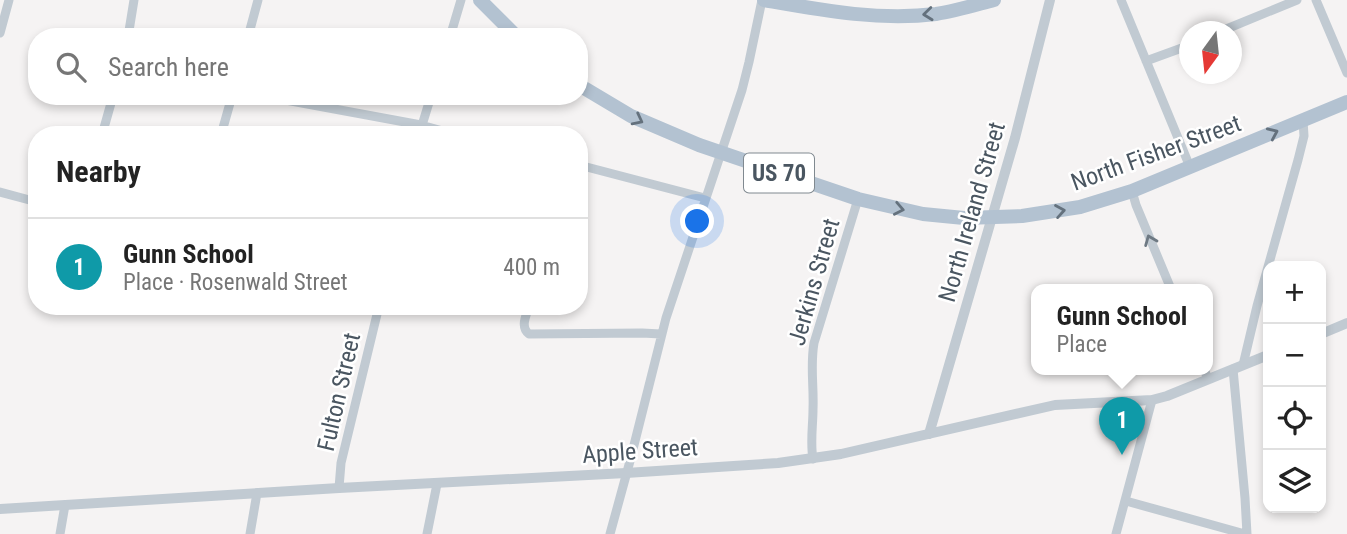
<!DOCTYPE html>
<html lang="en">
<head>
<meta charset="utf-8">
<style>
	:root { --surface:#fff; --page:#f6f6f6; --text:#222; --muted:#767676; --line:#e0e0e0; --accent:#db2777 }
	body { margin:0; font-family:"Roboto Condensed",sans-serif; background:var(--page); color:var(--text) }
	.controls { position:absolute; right:21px; bottom:21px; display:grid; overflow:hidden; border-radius:14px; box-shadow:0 4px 10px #0003 }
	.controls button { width:63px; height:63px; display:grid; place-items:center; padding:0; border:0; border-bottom:2px solid var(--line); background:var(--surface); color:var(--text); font:35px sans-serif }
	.compass { position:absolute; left:1179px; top:21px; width:63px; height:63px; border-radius:50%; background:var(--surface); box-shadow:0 4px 10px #0003; rotate:195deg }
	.you { position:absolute; left:698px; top:222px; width:24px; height:24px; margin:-18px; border:5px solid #fff; border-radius:50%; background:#1a73e8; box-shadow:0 0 0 10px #1a73e833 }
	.badge { display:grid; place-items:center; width:46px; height:46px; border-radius:50%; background:var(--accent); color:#fff; font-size:23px; font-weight:700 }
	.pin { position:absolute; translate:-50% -58px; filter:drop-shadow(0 2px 4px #0008) }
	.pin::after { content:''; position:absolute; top:37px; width:24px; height:21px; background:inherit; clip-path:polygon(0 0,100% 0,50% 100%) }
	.popup { position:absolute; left:1031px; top:284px; width:182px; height:91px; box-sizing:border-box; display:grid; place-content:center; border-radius:14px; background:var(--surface); filter:drop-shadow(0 2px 5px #0005); font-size:23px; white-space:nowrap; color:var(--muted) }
	.popup b { font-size:26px; color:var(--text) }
	.popup::after { content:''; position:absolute; left:50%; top:100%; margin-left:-14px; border:14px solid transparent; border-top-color:var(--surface) }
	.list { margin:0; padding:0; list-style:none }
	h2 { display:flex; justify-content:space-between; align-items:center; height:91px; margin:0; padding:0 28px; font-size:30px }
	h2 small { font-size:23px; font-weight:400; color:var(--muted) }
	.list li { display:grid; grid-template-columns:46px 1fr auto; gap:21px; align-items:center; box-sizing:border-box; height:98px; padding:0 28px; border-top:2px solid var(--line) }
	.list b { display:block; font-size:26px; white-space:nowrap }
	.list p { margin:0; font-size:23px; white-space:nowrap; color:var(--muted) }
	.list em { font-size:23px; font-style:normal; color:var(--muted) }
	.icon { flex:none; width:38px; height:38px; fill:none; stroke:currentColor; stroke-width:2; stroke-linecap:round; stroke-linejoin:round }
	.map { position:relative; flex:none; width:1347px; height:534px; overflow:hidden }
	.search { position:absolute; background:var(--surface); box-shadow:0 4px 10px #0003; left:28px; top:28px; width:560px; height:77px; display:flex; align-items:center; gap:18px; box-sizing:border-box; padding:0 24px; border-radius:28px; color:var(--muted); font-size:26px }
	.panel { position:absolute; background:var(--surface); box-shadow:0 4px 10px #0003; left:28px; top:126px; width:560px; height:189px; border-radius:28px }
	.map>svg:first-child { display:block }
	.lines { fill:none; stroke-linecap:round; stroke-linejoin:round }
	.minor { stroke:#c1cad2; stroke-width:9 }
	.tertiary { stroke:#c1cad2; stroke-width:10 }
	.primary { stroke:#b3c2d1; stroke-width:14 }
	.oneway { stroke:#64717d }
	.oneway2 { stroke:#6e7983 }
	.labels { text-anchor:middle; stroke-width:5; stroke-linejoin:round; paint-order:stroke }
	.shield { fill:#fff; stroke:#808990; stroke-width:2 }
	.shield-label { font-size:23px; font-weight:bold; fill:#4a5661 }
	.street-label { font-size:24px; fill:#4a5661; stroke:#fff }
</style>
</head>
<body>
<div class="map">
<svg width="1347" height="534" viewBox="0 0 1347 534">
	<rect width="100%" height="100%" fill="#f5f3f3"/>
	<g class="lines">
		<path class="minor" d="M1121,0l69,167
			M1316,0l31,73
			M1219,32l78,-32
			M0,33l9,-33
			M128,37l6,-37
			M248,37l10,-37
			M450,37l11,-37
			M1146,61l44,-16
			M264,96l157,29 36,10
			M102,135l11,-39
			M221,135l11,-39
			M419,135l12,-39
			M579,165l126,33
			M1132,191l4,14 35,84
			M0,192l37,10
			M529,306c-3,10 -9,21 0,28l113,-1 19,1
			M1243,365l14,-59 41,-146 6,-24 -1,-16
			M1204,369l4,10
			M1233,369l12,129 2,36
			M813,459c-3,-17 0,-33 0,-50 1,-23 -3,-43 1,-66l44,-144
			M339,488l2,-25 38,-157
			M1126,501l119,33
			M60,534l5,-29
			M250,534l7,-41
			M427,534l10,-50
			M610,534l20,-73 36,-143 76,-228 7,-28 13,-62
			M1116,534l36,-134"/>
		<path class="tertiary" d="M1321,334l26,-11
			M929,434l86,-296 35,-138
			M0,509l339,-21 287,-15 152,-10 63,-9 214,-49 97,-5 15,-4 101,-41"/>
		<path class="primary" d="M480,0l37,37
			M764,0c57,10 114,21 172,14 20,-3 39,-9 58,-14
			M579,85l52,31 68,29 159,54 65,15 41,4 58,-2 58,-9 52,-16 215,-89"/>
	</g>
	<defs><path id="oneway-chevron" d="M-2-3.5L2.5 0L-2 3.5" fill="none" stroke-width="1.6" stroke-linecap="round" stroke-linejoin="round" transform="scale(1.75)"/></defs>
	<g class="oneway">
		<use href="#oneway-chevron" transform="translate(928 14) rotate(174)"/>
		<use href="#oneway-chevron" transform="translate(638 120) rotate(27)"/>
		<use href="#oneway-chevron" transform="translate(1273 133) rotate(-24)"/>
		<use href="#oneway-chevron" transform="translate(899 209) rotate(11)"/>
		<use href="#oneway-chevron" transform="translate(1060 211) rotate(-10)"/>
	</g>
	<use class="oneway2" href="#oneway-chevron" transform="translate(1150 240) rotate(-112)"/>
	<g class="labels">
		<rect class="shield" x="744" y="153.5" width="70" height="39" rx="5"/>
		<g class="shield-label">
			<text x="779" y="181">US 70</text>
		</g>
		<g class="street-label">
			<text transform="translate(1156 153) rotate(-20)" y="8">North Fisher Street</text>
			<text transform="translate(972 212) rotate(-74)" y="8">North Ireland Street</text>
			<text transform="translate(814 282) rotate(-74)" y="8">Jerkins Street</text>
			<text transform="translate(339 392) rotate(-77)" y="8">Fulton Street</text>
			<text transform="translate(640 451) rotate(-4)" y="8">Apple Street</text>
		</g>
	</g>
</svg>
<div class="controls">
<button>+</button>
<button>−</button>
<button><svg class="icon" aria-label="locate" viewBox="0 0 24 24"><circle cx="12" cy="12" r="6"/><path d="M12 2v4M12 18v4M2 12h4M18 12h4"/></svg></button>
<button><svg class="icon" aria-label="layers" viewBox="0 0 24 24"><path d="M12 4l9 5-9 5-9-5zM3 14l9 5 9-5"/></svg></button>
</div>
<svg class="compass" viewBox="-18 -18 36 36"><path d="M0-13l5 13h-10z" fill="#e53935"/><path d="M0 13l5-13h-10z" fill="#767676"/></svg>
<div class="you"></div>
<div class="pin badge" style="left:1122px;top:455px;background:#0f9aa8">1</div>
<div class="popup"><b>Gunn School</b>Place</div>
<div class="search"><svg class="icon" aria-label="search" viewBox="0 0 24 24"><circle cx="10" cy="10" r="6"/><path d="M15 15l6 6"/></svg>Search here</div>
<section class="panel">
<h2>Nearby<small></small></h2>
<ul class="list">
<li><span class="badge" style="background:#0f9aa8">1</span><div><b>Gunn School</b><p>Place · Rosenwald Street</p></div><em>400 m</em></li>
</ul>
</section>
</div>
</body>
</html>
